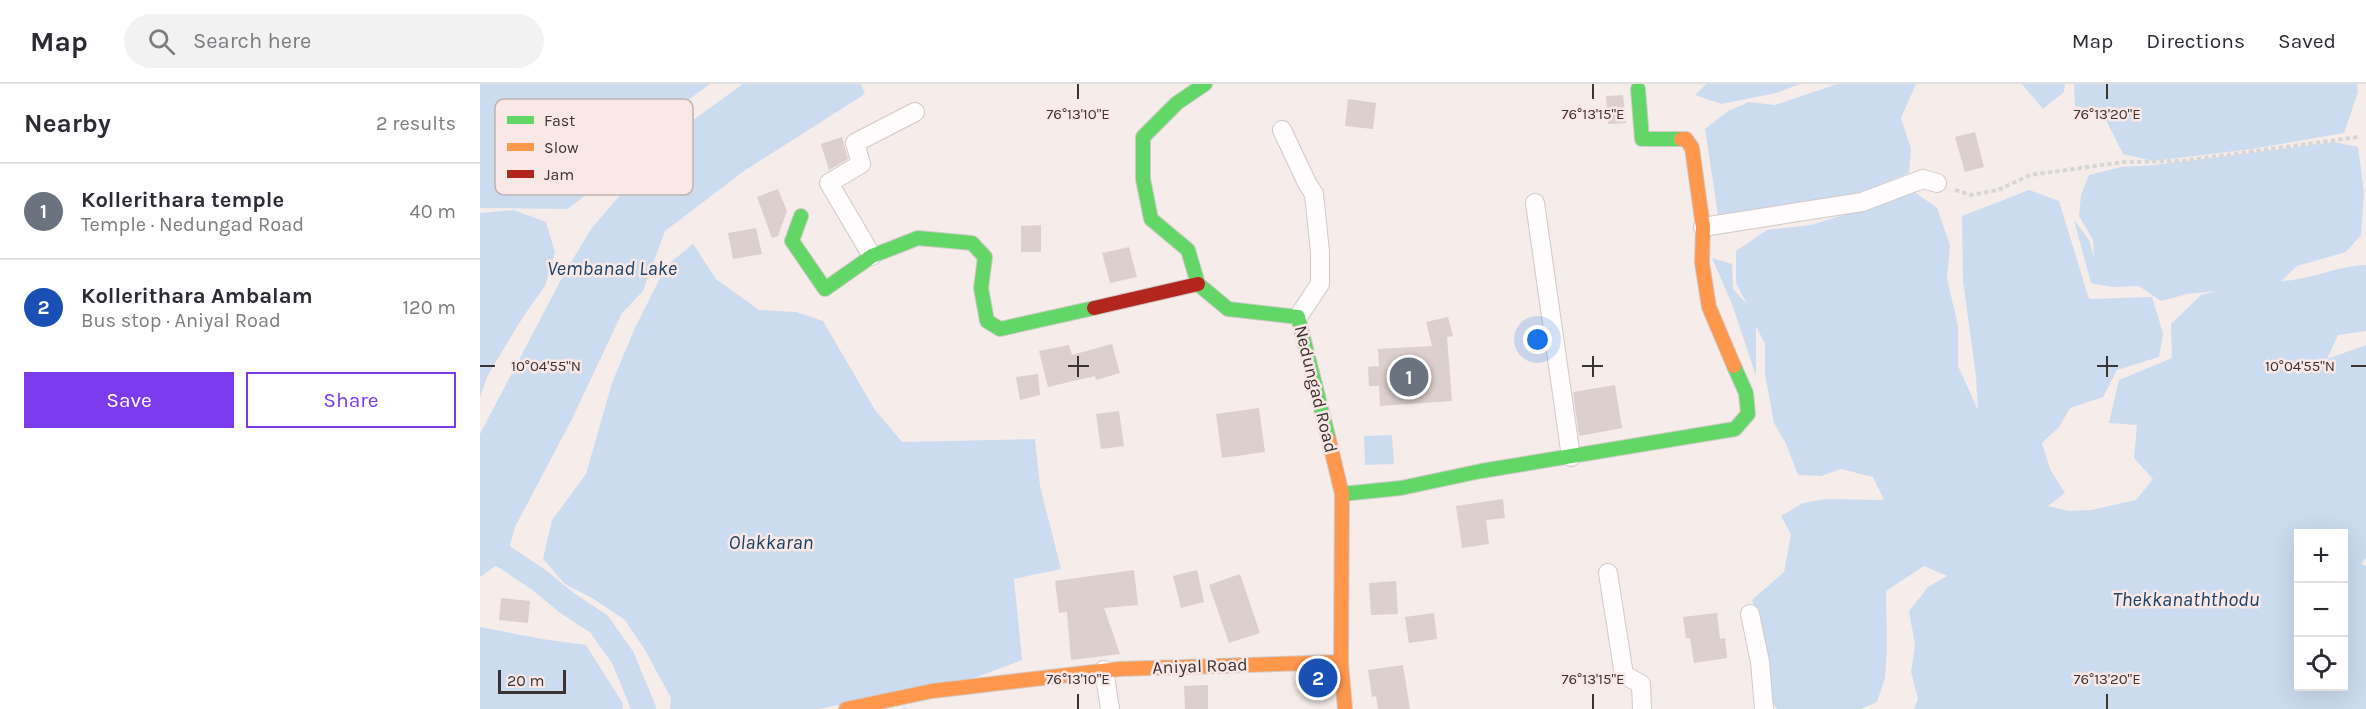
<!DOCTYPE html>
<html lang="en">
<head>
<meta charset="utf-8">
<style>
	:root { --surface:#fff; --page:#f2f2f3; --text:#2b2b33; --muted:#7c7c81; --line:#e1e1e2; --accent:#7c3aed }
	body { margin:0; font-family:Karla,sans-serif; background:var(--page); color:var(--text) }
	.controls { position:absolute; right:18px; bottom:18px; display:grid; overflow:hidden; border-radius:0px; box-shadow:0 6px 24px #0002 }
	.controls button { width:54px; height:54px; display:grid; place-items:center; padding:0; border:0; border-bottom:2px solid var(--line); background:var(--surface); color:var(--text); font:30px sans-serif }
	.scale { position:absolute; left:18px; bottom:15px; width:68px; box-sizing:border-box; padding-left:6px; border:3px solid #3a3333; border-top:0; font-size:16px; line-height:21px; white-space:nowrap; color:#3a3333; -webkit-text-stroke:4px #fae8e6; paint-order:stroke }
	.you { position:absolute; left:1058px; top:256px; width:21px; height:21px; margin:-15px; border:4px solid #fff; border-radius:50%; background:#1a73e8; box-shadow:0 0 0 9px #1a73e833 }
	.badge { display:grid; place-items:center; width:39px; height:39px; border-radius:50%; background:var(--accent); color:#fff; font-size:20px; font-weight:700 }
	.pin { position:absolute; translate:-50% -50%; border:3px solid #fff; box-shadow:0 2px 6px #0006 }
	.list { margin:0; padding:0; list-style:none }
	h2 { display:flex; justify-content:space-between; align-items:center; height:78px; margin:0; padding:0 24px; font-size:26px }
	h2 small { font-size:20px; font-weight:400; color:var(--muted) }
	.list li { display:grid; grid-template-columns:39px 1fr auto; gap:18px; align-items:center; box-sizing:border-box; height:96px; padding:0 24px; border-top:2px solid var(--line) }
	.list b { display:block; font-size:22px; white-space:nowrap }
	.list p { margin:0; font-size:20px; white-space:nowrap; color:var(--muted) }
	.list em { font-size:20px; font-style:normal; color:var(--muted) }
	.actions { display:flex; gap:12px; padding:18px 24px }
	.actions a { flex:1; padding:14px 0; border:2px solid var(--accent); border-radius:0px; text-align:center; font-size:21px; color:var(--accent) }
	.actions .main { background:var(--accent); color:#fff }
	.icon { flex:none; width:33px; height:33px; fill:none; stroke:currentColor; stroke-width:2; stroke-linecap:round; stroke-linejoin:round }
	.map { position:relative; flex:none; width:1886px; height:625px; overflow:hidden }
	header { display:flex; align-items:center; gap:36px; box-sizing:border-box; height:84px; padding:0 30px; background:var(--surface); border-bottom:2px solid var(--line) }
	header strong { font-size:28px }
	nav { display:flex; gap:33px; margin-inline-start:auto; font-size:21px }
	.search { width:420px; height:54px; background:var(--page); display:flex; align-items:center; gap:15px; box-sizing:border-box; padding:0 21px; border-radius:33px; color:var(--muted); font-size:22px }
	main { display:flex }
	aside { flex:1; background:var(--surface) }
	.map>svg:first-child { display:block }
	.water { fill:#cbdcf0; fill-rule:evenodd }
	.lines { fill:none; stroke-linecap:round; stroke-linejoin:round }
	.canal { stroke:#cbdcf0; stroke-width:24 }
	.building { fill:#dccfcd }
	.street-casing { stroke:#d1c9c8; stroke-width:20 }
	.fast-casing { stroke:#d1c9c8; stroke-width:16 }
	.slow-casing { stroke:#d1c9c8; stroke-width:16 }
	.jam-casing { stroke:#d1c9c8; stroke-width:16 }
	.path { stroke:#d9d7d6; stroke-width:4; stroke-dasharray:4.5 3; stroke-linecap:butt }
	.street { stroke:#fefcfc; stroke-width:18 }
	.fast { stroke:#63d668; stroke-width:14 }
	.slow { stroke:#ff974d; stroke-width:14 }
	.jam { stroke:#b3261e; stroke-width:14 }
	.ticks { fill:none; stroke:#3a3333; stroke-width:2 }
	.labels { text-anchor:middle; stroke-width:5; stroke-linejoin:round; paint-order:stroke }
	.street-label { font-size:18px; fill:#3a3333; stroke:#fae8e6 }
	.water-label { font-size:20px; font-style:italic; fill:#164168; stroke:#fae8e6 }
	.key { fill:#fae8e6; stroke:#c0b2b0; stroke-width:1.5 }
	.key-label { font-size:16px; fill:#3a3333 }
	.ticks-label { font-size:15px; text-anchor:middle; fill:#3a3333; stroke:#fae8e6; stroke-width:5; stroke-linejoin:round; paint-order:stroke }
</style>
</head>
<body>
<header>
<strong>Map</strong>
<div class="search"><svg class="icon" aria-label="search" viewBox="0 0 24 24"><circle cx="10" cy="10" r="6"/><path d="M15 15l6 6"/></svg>Search here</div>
<nav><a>Map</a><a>Directions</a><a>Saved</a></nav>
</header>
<main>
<aside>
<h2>Nearby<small>2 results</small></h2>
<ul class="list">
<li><span class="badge" style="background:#6b7280">1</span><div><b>Kollerithara temple</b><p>Temple · Nedungad Road</p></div><em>40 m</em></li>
<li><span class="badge" style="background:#1a4fb4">2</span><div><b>Kollerithara Ambalam</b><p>Bus stop · Aniyal Road</p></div><em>120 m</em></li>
</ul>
<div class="actions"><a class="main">Save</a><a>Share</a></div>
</aside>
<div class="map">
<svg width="1886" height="625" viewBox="0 0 1886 625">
	<rect width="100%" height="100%" fill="#f6ecea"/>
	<path class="water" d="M0,0h230l-50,37 -64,66 -28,22 -88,-1z
		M263,0h118l4,10 -121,77 -79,60 -22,60 -21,22 -50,106 -57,108 -6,22 -12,16 -17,12v-143l84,-160 27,-45 80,-93z
		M1226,0h94l-24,9 -55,11 -26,-9z
		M1357,0h79l-15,34 10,31 -2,24 -45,18 -15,4 5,17 58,-22 25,18 13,37 -3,33 11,48v40l20,44 -2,-34 -13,-95 -1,-65 67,-26 30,11 30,98 63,-2 11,36 -4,24 -42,13 -14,27 -33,11 -11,19 -17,16 8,26 15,24 -17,13 21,5 23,-1 44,-10 17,-21 -19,-21 3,-33 -28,-2 10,-43 53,-22 -1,-34 30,-29 15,-4 -29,3 -26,7 -22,-15 -27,1 -21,-4 -17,-63 15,20 5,17 -1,-17 -14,-24 2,-21 8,-20 32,-8 34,-2 179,-23 24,5 6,45 -3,43 -15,17 -49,14 -16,15c31,-1 54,-15 85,-16v66l-28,4 -11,24 39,-14v213l-5,6 5,2v143h-452l4,-10 -7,-27 4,-27 -6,-34 19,-24 19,-11 -23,-10 -38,25 1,55 -2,32 -8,24 -16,7h-84l-8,-10 -8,-66 -9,-33 32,-28 7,-38 -10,-18 22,-13 24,-4 57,1 -11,-23 -32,-8 -20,7 -23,-1 -12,-31 -12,-21 -9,-49v-30l-9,-18v50l-24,-72 -20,-46 20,6 1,25 14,15 -11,-21v-32l31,-21 44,-5 39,-12 -6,-18 -65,11 -60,15 -14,-92 23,-18 21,-9 26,3zM1818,450h46v152h-46z
		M1542,0h43l-1,8 -21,17z
		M1594,0h283l1,8 -14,41 -92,16 -99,12 -30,-7 -21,-42 -27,-6z
		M34,126l32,12 9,30 -10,34 -22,31 -35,58 -8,22v-184z
		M213,160l23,35 43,31 37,2 27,9 52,89 27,32 133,-3 5,47 21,83 -47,10 8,81 -56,21 -149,28h-147l1,-11 -26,-48 -20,-30 -33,-22 -27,-14 -22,-25 9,-39 34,-46 26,-91 22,-53 32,-64z
		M912,351l2,29 -29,1 -1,-29z
		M0,543l62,12 44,6 36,57 1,7h-143z"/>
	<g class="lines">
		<path class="canal" d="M0,463l23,9 36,24 28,23 32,21 24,34 21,51"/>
	</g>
	<path class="building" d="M1143,11l3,28 -18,1 -2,-28z
		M868,15l28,4 -3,26 -28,-3z
		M1495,48l9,35 -19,5 -10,-35z
		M362,53l6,22 -19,11 -8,-26z
		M298,105l9,22 -9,25 -6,2 -15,-41z
		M561,141v27h-20v-26z
		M276,144l6,26 -29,5 -5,-26z
		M649,163l8,30 -27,6 -8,-30z
		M968,233l5,19 -6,1 5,64 -72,5 -1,-20h-10l-1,-19 11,-1 -1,-17 54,-3 -6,-24z
		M632,260l8,29 -24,7 -1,-4 -47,11 -9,-36 30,-6 3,10z
		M558,290l2,21 -20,5 -4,-23z
		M1135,301l7,43 -43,8 -6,-44z
		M779,324l6,44 -43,6 -6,-44z
		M639,327l5,35 -23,3 -5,-35z
		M1023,415l2,19 -19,2 3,24 -27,4 -6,-42z
		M654,486l4,35 -34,3 16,46 -49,6 -4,-48 -8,1 -4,-32z
		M717,486l7,32 -23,6 -8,-32z
		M760,490l20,59 -31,10 -20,-58z
		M916,497l2,33 -27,1 -2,-32z
		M21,514l29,3 -2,22 -29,-3z
		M954,529l3,26 -28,4 -4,-26z
		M1237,529l3,26 5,-1 2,20 -33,5 -4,-25h-4l-3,-21z
		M923,581l7,44h-32l-2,-13 -4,1 -4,-27z
		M728,601v24h-23l-1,-23z"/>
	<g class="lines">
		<defs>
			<path id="street" d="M802,46l25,53 7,11 6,58v32l-22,33
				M1055,119l36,254
				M1223,143l159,-25 61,-23 14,4
				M392,172l-43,-73 32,-19 -6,-21 60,-31
				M1128,489l16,102 17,9 1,25
				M1270,530l10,48 4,47
				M624,586l6,39"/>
			<path id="fast" d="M725,0l-28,19 -34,34v42l8,40 37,31 10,34 30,25 70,8 31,123
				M1158,5l4,50h39
				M321,132l-9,25 33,48 47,-33 46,-18 54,5 13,14 -4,31 6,33 13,8 94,-21
				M862,410l59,-6 80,-17 254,-42 13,-15 -2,-21 -12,-27"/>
			<path id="slow" d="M1201,55h5l6,9 11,79 -1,36 7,44 25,59
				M849,356l13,54 -1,168 4,47
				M366,625l86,-18 187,-22 222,-7"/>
			<path id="jam" d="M614,224l104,-24"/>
		</defs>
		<use href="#street" class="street-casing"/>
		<use href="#fast" class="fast-casing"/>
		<use href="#slow" class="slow-casing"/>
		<use href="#jam" class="jam-casing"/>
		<path class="path" d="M1475,106l16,5 27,-5 32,-15 94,-13 58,-1 176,-24"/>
		<use href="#street" class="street"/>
		<use href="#fast" class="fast"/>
		<use href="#slow" class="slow"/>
		<use href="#jam" class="jam"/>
	</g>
	<path class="ticks" d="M598,0v15M1113,0v15M1627,0v15M598,272v21M1113,272v21M1627,272v21M0,282h15M588,282h21M1102,282h21M1617,282h21M1871,282h15M598,610v15M1113,610v15M1627,610v15"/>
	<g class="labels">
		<g class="street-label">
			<text transform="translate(836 305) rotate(76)" y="6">Nedungad Road</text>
			<text transform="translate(720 582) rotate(-2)" y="6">Aniyal Road</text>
		</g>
		<g class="water-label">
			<text x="132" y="191">Vembanad Lake</text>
			<text x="291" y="465">Olakkaran</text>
			<text x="1706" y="522">Thekkanaththodu</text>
		</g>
	</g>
	<rect x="15" y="15" width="198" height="96" rx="9" class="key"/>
	<rect x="27" y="32" width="27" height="8" fill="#63d668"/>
	<rect x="27" y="59" width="27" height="8" fill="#ff974d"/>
	<rect x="27" y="86" width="27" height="8" fill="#b3261e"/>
	<g class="key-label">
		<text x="64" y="42">Fast</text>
		<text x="64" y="69">Slow</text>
		<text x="64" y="96">Jam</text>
	</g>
	<g class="ticks-label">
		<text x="598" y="35">76°13'10"E</text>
		<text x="1113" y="35">76°13'15"E</text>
		<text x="1627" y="35">76°13'20"E</text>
		<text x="66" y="287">10°04'55"N</text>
		<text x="1820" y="287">10°04'55"N</text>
		<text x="598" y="600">76°13'10"E</text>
		<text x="1113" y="600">76°13'15"E</text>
		<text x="1627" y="600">76°13'20"E</text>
	</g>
</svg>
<div class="controls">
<button>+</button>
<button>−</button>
<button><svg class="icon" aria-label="locate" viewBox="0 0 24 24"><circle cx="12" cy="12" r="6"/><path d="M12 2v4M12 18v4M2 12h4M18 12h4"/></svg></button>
</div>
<div class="scale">20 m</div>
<div class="you"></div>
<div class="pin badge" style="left:929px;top:293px;background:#6b7280">1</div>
<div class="pin badge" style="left:838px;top:594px;background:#1a4fb4">2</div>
</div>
</main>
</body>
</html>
